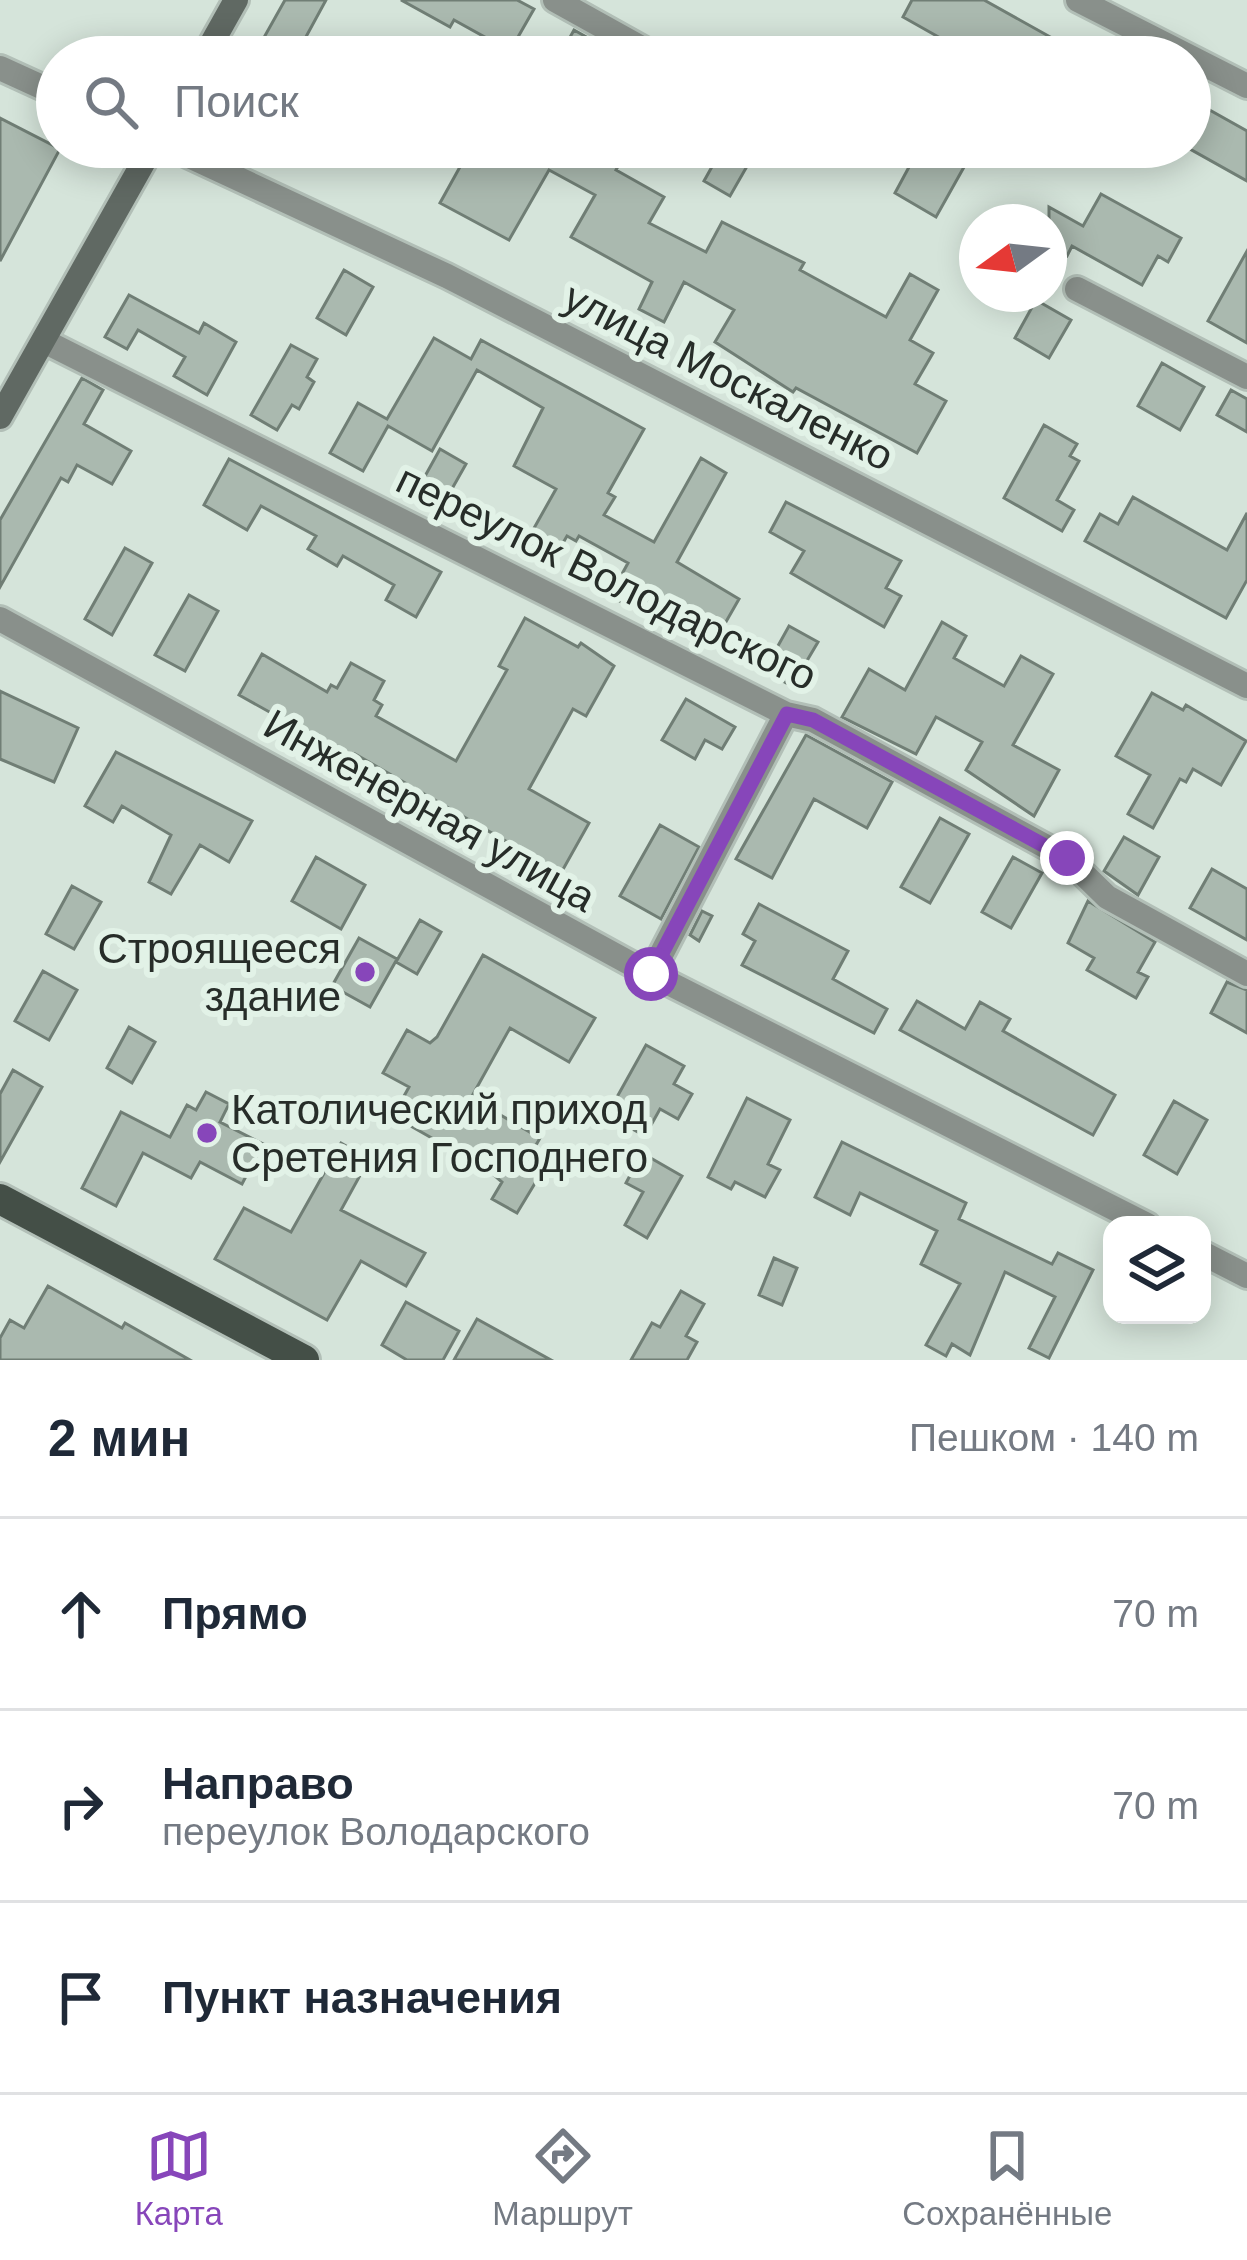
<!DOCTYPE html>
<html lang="ru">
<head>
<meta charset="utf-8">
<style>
	:root { --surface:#fff; --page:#f2f2f3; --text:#1f2937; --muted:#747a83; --line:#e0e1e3; --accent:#8746ba }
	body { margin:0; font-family:Helvetica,sans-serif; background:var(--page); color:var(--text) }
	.controls { position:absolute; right:36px; bottom:36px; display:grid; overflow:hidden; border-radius:24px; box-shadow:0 6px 30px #0003 }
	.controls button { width:108px; height:108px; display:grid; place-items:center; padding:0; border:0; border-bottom:3px solid var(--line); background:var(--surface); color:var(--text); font:60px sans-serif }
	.compass { position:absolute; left:959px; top:204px; width:108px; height:108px; border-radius:50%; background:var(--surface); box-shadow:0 6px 30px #0003; rotate:255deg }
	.stop { position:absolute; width:36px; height:36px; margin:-27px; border:9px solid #8746ba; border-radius:50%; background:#fff }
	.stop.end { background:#8746ba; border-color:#fff; box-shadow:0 3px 12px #0008 }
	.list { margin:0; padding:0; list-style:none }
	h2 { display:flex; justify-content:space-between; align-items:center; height:156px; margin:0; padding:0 48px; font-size:51px }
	h2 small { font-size:39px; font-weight:400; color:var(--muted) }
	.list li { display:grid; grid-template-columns:78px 1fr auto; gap:36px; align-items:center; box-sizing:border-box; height:192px; padding:0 48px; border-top:3px solid var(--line) }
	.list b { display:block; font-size:45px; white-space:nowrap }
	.list p { margin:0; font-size:39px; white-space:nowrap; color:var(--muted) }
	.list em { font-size:39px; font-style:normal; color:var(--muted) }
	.icon { flex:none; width:66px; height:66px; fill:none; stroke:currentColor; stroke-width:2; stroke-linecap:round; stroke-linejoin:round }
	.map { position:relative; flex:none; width:1247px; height:1360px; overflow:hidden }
	.search { position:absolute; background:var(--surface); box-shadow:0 6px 30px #0003; left:36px; right:36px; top:36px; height:132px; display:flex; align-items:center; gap:30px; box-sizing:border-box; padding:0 42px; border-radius:66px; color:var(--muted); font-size:45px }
	.sheet { height:732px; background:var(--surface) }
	nav { display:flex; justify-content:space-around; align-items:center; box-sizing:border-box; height:168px; border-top:3px solid var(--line); background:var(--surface); font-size:33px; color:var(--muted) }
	nav a { display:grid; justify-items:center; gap:6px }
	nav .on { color:var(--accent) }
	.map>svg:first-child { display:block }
	.building { fill:#aab9af; stroke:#707e75; stroke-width:3 }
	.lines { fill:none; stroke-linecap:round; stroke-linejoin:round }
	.street-casing { stroke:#b2bfb7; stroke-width:30 }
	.secondary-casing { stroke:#b2bfb7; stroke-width:30 }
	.primary-casing { stroke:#b2bfb7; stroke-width:36 }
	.street { stroke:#89908b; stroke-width:24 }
	.secondary { stroke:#606963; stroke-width:24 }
	.primary { stroke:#444f47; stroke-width:30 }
	.route { stroke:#8746ba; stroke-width:15 }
	.poi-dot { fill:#8746ba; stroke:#e2f2e7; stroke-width:4.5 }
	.labels { text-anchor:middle; stroke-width:12; stroke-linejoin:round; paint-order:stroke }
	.street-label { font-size:42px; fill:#272d29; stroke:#e2f2e7 }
	.poi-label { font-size:42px; fill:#272d29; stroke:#e2f2e7; text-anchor:end }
</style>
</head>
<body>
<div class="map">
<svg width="1247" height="1360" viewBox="0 0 1247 1360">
	<rect width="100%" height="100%" fill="#d5e4da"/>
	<path class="building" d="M285,0h41l-31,57h-42z
		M401,0h116l17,9 -24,42 -56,-31 -4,7z
		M912,0h72l102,57h-112l-71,-40z
		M574,30l48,27h-63z
		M1190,99l57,32v50l-57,-32z
		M0,118l60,31 -60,112z
		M471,147h158l-13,23 48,27 -15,26 57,29 16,-30 82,41 -4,7 86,47 24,-43 28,16 -28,50 23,13 -18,31 31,17 -29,52 -121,-65 -3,4 -78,-50 19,-32 -50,-28 -20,40 -25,-13 13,-27 -81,-45 24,-42 -46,-25 -40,70 -69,-37z
		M723,147h35l-28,49 -26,-15z
		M911,147h50l-8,14 11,6 -28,50 -41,-24 14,-26 -7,-4z
		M1101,194l80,44 -13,24 -10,-6 -16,29 -70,-39 -5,10 -18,-10v-39l34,19z
		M1247,251v92l-39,-22z
		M344,270l29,17 -27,48 -29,-17z
		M129,295l70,38 5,-10 32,19 -29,53 -33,-19 11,-19 -47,-27 -11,19 -22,-12z
		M1036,300l35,20 -22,38 -34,-20z
		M434,338l37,21 10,-19 163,89 -36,64 7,4 -11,18 50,27 47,-84 25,15 -49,89 62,37 -28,49 -28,-16 4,-8 -41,-24 -6,12 -30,-16 18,-33 -49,-27 -3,5 -9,-5 -15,26 -28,-16 32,-57 -42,-23 29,-58 -66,-38 -45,81 -44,-25 -25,45 -33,-18 28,-50 29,16z
		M291,345l26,14 -10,18 7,5 -15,27 -7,-4 -15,25 -26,-15z
		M1162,363l42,24 -24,43 -42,-24z
		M82,378l21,12 -19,34 47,27 -19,33 -35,-19 -9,17 -7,-4 -61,109v-67z
		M1231,390l16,9v33l-30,-17z
		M1044,425l33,19 -7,12 9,5 -22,39 17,10 -12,21 -58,-33z
		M440,449l26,15 -26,46 -26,-14z
		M229,459l212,113 -25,45 -30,-17 8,-15 -51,-29 -6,10 -29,-17 8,-13 -55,-30 -14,24 -43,-25z
		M1133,497l94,53 20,-37v67l-21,38 -141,-77 15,-27 18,10z
		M786,502l115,59 -15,27 15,8 -17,31 -93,-54 13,-22 -34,-19z
		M125,548l27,15 -40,72 -27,-16z
		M189,595l29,16 -33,60 -30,-16z
		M525,618l53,29 3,-4 33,23 -28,50 -13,-7 -44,80 60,34 -28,50 -206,-119 -3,4 -113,-63 23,-41 65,38 4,-7 6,3 14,-25 33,18 -10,19 8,5 -6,11 80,45 51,-91 -8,-4z
		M942,622l24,14 -12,22 50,28 17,-30 32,18 -40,71 46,25 -25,46 -68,-46 16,-28 -46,-25 -20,37 -74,-37 27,-48 36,21z
		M789,626l29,16 -26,44 -28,-15z
		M0,691l78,37 -24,54 -54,-23z
		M1152,693l31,17 3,-5 60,36 -25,44 -28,-16 -7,13 -6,-3 -27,49 -25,-14 22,-39 -34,-19z
		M686,699l49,28 -13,22 -17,-9 -10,19 -33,-19z
		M806,735l86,47 -25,46 -53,-29 -42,79 -36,-19z
		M116,752l136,69 -23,41 -29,-17 -29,49 -22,-12 22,-47 -49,-29 -9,16 -28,-16z
		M940,818l29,16 -39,69 -29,-16z
		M660,825l39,22 -38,72 -41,-23z
		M1124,837l35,20 -21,38 -34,-24z
		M316,857l49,28 -24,44 -49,-28z
		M1013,857l29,16 -31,55 -29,-16z
		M1212,869l35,20v51l-57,-32z
		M72,886l29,16 -27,47 -28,-15z
		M1088,901l67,41 -17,30 10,5 -12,21 -49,-28 7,-12 -26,-15z
		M759,904l89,47 -15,28 54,30 -13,24 -132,-68 13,-24 -12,-7z
		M702,911l10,5 -13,25 -9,-6z
		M420,920l21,12 -24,42 -21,-12z
		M359,938l38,21 -27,48 -38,-21z
		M483,955l112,63 -26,44 -59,-34 -39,70 69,40 -13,23 16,9 -26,43 -25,-14 10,-17 -14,-12 -95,-54 16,-29 -26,-14 24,-43 23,13 7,-6z
		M43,971l34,19 -28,50 -34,-19z
		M1227,982l20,8v43l-36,-20z
		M917,1001l48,28 15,-27 30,17 -7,12 112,64 -22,40 -193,-105z
		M129,1027l26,15 -23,41 -25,-15z
		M646,1045l38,21 -10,18 18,10 -14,25 -18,-10 -15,27 -38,-21z
		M13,1070l29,17 -42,75v-68z
		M206,1092l23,12 -9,18 43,22 -21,40 -42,-22 -9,16 -48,-25 -27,53 -34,-18 39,-76 49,25 17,-32 9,5z
		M747,1098l43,22 -22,44 12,6 -15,27 -30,-15 -4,7 -23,-12z
		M1174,1101l33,19 -30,54 -33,-19z
		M842,1142l124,61 -7,16 93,45 6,-11 35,17 -44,88 -20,-10 26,-51 -50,-25 -35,83 -18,-11 -6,12 -20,-11 34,-61 -39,-20 16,-33 -77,-38 -10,22 -35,-18z
		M341,1143l28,16 -28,51 84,43 -19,33 -45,-25 -34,59 -112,-61 29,-51 47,24z
		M642,1153l40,23 -35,62 -22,-13 18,-33 -17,-9z
		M774,1258l23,10 -15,37 -23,-10z
		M48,1286l74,42 3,-5 65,37h-190v-22l10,-18 14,8z
		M681,1291l23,13 -18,32 11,6 -10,18h-56l21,-37 8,4z
		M406,1302l53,29 -16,29h-36l-25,-15z
		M477,1319l74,41h-97z"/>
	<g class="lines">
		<defs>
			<path id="street" d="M555,0l90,50
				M1078,0l169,86
				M0,68l57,26
				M170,147l277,129 800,410
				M1077,289l170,88
				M44,341l742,373 27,6 254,138 40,39 140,77
				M0,619l635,347 512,259
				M651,974l135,-260
				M1202,1253l45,23"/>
			<path id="secondary" d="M204,57l32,-57
				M0,417l152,-270"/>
			<path id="primary" d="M0,1199l304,161"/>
		</defs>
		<use href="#street" class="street-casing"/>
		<use href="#secondary" class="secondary-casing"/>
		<use href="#primary" class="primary-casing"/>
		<use href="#street" class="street"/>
		<use href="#secondary" class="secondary"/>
		<use href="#primary" class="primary"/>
	</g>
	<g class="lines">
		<path class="route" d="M651,974l136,-260 26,6 254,138"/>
	</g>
	<g class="poi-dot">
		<circle cx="365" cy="972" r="12"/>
		<circle cx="207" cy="1133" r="12"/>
	</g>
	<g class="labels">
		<g class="street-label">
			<text transform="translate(729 376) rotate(27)" y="15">улица Москаленко</text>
			<text transform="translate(607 577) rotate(26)" y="15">переулок Володарского</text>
			<text transform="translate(430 810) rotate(29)" y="15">Инженерная улица</text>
		</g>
		<g class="poi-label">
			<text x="341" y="963">Строящееся<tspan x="341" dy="48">здание</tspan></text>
			<text x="231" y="1124" text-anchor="start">Католический приход<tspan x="231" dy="48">Сретения Господнего</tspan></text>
		</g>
	</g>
</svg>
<div class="controls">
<button><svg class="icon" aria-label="layers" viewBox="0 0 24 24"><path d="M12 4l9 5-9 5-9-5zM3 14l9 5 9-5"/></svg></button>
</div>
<svg class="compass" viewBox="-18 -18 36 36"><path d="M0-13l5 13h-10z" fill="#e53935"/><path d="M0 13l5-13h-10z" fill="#747a83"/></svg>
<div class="stop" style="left:651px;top:974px"></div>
<div class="stop end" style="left:1067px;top:858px"></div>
<div class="search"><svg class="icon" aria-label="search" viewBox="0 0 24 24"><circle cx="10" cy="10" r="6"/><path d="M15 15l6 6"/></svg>Поиск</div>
</div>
<section class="sheet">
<h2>2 мин<small>Пешком · 140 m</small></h2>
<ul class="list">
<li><svg class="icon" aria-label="ahead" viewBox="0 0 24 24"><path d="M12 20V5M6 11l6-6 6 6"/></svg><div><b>Прямо</b></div><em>70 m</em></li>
<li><svg class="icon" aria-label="right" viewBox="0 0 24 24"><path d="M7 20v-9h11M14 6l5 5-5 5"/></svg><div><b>Направо</b><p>переулок Володарского</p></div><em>70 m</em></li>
<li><svg class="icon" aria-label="arrive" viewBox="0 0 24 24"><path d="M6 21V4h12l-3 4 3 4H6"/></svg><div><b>Пункт назначения</b></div></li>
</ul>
</section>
<nav>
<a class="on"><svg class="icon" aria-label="map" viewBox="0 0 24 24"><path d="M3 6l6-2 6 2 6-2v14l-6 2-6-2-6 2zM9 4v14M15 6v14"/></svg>Карта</a>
<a><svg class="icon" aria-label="directions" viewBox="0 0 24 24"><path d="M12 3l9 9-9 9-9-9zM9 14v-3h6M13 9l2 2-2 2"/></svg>Маршрут</a>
<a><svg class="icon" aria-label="saved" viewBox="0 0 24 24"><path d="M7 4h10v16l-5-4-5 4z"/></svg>Сохранённые</a>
</nav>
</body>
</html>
